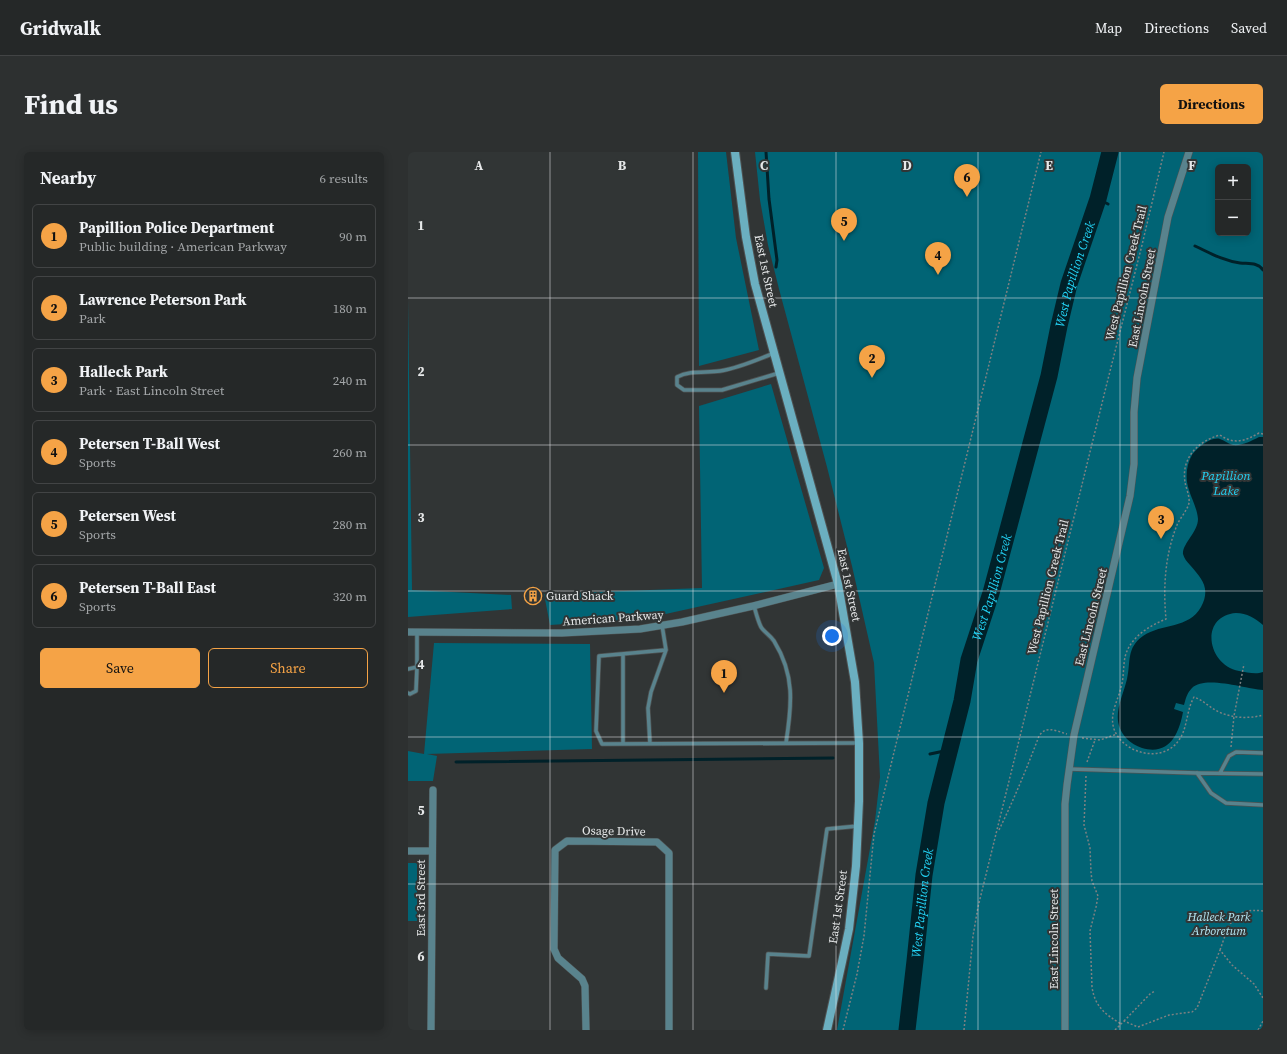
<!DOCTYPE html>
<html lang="en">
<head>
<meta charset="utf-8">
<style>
	:root { --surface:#252828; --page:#2d3030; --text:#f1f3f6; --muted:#a3a6a8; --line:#424445; --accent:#f5a346 }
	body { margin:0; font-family:"Source Serif 4",serif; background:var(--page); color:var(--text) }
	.controls { position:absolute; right:12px; top:12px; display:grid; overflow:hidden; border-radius:6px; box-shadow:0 2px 10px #0003 }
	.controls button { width:36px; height:36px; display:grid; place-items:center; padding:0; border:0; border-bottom:1px solid var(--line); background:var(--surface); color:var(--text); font:20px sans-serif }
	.you { position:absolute; left:424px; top:484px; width:14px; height:14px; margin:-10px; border:3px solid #fff; border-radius:50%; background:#1a73e8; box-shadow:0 0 0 6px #1a73e833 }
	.badge { display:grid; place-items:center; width:26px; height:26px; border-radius:50%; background:var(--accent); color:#111; font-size:13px; font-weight:700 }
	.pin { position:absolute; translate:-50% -33px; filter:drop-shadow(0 1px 2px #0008) }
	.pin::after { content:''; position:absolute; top:21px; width:14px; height:12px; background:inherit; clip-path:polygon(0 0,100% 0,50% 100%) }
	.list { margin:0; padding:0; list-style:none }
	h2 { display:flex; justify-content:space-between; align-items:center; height:52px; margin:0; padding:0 16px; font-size:17px }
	h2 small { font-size:13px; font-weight:400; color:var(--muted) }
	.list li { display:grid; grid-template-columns:26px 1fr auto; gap:12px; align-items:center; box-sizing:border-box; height:64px; margin:0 8px 8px; padding:0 8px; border:1px solid var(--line); border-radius:6px }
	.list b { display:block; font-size:15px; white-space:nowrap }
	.list p { margin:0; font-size:13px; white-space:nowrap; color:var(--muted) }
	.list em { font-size:13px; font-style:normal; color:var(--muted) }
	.actions { display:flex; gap:8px; padding:12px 16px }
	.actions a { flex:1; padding:9px 0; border:1px solid var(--accent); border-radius:6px; text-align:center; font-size:14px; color:var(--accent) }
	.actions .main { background:var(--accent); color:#111 }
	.map { position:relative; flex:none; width:855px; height:878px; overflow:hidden; border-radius:6px }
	header { display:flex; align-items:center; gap:24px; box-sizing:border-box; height:56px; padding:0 20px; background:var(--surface); border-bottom:1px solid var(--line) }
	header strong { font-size:19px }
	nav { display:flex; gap:22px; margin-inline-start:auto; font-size:14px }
	.intro { display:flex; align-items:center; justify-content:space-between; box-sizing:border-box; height:96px; padding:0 24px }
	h1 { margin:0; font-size:28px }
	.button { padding:10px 18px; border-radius:6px; background:var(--accent); color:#111; font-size:14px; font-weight:700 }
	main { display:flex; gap:24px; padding:0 24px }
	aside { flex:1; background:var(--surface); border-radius:6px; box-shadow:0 2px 10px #0003 }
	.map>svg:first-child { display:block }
	.green { fill:#016475; fill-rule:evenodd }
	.water { fill:#002129 }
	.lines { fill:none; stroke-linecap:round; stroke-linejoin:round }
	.stream { stroke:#002129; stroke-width:3 }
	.river { stroke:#002129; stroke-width:17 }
	.lane-casing { stroke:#4e5252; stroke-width:5 }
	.street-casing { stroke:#4e5252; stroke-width:8 }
	.secondary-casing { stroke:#4e5252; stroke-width:10 }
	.path { stroke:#7e8182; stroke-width:1.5; stroke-dasharray:2 2; stroke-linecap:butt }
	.lane { stroke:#59838d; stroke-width:3.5 }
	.street { stroke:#59838d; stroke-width:7 }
	.secondary { stroke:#6bafc0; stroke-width:8 }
	.grid { fill:none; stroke:#e6e8e9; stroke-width:1; stroke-opacity:0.55 }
	.labels { text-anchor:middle; stroke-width:4; stroke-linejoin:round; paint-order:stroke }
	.street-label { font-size:12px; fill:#e6e8e9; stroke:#313535 }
	.poi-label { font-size:12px; fill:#e6e8e9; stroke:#313535; text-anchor:start }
	.park-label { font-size:12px; font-style:italic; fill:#b5e8f5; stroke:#313535 }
	.water-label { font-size:13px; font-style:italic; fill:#23d4f6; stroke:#313535 }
	.grid-label { font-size:13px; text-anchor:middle; font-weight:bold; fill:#e6e8e9; stroke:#313535; stroke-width:4; stroke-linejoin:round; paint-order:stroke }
</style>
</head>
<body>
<header>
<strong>Gridwalk</strong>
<nav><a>Map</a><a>Directions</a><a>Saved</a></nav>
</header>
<div class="intro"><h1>Find us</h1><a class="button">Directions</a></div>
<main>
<aside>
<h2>Nearby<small>6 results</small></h2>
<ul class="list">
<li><span class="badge">1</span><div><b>Papillion Police Department</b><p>Public building · American Parkway</p></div><em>90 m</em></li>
<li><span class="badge">2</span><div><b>Lawrence Peterson Park</b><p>Park</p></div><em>180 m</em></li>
<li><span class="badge">3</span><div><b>Halleck Park</b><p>Park · East Lincoln Street</p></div><em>240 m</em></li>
<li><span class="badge">4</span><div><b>Petersen T-Ball West</b><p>Sports</p></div><em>260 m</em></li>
<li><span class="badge">5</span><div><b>Petersen West</b><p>Sports</p></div><em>280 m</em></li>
<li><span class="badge">6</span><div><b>Petersen T-Ball East</b><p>Sports</p></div><em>320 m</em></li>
</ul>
<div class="actions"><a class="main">Save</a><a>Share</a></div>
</aside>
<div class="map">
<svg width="855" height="878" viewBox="0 0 855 878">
	<rect width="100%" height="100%" fill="#313535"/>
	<path class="green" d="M290,0h28l10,86 23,112 -60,16z
		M347,0h508v878h-426l38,-209 5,-44 -6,-114 -22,-97 -25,-99 -48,-178 -11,-44 -8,-45zM810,15h30v66h-30z
		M0,148l4,290 99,5 1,14 -104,8z
		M363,232l53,184 -5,12 -176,39 -93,6 -6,-31 158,-6 -3,-182z
		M26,491l156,1 2,105 -165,5 10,2 -4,25h-25v-30l16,3z
		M0,711h9v58h-9z"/>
	<path class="water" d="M851,285h4v188c-8,-7 -16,-12 -27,-12 -37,3 -29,52 3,58 8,1 16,4 24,1v18c-17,-1 -58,-15 -71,-2 -5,5 -6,10 -8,17l-8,-2 -2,6 9,3c-4,22 -14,44 -41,36 -6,-2 -11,-5 -15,-9 -18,-19 -5,-39 0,-60 4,-17 -1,-31 16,-43 19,-13 46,-7 58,-29 10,-19 1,-28 -11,-42 -3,-3 -6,-7 -7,-11 -1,-10 15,-22 15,-35 -1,-11 -6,-19 -9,-29 -4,-11 -3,-25 3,-35 4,-6 19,-19 28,-16 4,1 8,5 13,6 9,1 18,-4 26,-8z"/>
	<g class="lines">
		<path class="stream" d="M358,0l3,47 8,61 -1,7
			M690,47l10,5
			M787,94c15,7 29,15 45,17 8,1 18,-1 23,7
			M522,602l19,-4
			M48,610l377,-4"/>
		<path class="river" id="s1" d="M499,878l8,-69 9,-86 12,-72 26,-102 7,-41 22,-67 58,-217 10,-50 10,-42 29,-85 12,-47"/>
		<defs>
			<path id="lane" d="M366,201c-17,7 -35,15 -54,18 -14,2 -30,-1 -43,6v8l7,5h38l57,-17
				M346,454c2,7 4,15 7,21 3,5 9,8 13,14 21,34 18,63 12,102
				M254,473l4,25 -67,6 -3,75 6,13 256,-1
				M215,502v90
				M0,517l9,-2v-34
				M0,541l2,1 6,-3 1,-24
				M242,592l-2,-36 3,-16 15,-42
				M661,617l128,4 66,1
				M789,621l14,20 15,10 37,2
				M812,621l9,-17 7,-4 27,1
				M358,836l2,-34 41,2 18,-127 31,-3"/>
			<path id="street" d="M0,480l154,1 78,-4 42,-7 71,-16 85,-22
				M0,699h24
				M23,878l2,-240
				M178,878l-1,-44 -3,-7 -24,-21 -4,-9 1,-99 12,-9 90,1 12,11v177
				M657,878v-226l2,-19 7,-50 56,-239 4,-32v-52l3,-34 31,-161 21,-65"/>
			<path id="secondary" d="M327,0l11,85 9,47 83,300 17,98 4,61v58l-3,65 -7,63 -7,33 -15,68"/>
		</defs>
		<use href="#lane" class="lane-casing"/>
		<use href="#street" class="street-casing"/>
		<use href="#secondary" class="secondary-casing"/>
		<path class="path" d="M855,282l-4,-1c-14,8 -25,12 -39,2 -22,6 -39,23 -35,47 1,6 5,15 4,21 -2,8 -9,15 -12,22 -12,30 -14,62 -11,94 -17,7 -36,18 -41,38 -2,10 -1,21 -4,30 -3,14 -12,27 -7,42 9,25 49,35 65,11 9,-13 7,-29 15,-43 9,3 16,11 25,15 13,6 30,7 44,3
			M674,586l18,2 17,-6
			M823,595l3,-31 10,-52
			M679,610l8,-22
			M678,624l-2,49 6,23 1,24 1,9 6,15 -2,11 -6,24 2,56c3,20 13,27 29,37
			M591,678c15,-31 28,-62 40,-94 7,-11 17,-5 28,-2
			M812,798c9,-25 12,-43 43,-39
			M716,869l26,-27 5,-3
			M435,878l14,-56 7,-38 10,-102 167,-682
			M556,878l9,-94 5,-29 128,-520 36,-142 22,-93
			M707,878l9,-9 14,6 31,-12 23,-3 5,-4 23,-58 12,15 22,19 9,14
			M850,878l5,-9"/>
		<use href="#lane" class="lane"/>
		<use href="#street" class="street"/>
		<use href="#secondary" class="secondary"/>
	</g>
	<path class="grid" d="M142,0v878M285,0v878M428,0v878M570,0v878M712,0v878M0,146h855M0,293h855M0,439h855M0,585h855M0,732h855"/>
	<defs>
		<symbol id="building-ring" viewBox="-11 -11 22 22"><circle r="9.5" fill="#313535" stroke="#f5a346" stroke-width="1.5"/><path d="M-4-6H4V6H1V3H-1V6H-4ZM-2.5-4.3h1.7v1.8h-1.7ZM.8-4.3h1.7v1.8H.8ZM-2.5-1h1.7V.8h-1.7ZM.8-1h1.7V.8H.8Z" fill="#f5a346"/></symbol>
	</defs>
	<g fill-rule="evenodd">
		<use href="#building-ring" x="115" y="434" width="20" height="20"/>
	</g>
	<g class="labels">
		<g class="street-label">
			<text transform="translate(358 119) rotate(78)" y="4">East 1st Street</text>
			<text transform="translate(718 121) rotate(-76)" y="4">West Papillion Creek Trail</text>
			<text transform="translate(734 146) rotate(-79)" y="4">East Lincoln Street</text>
			<text transform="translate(441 433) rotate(78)" y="4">East 1st Street</text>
			<text transform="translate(640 435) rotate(-76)" y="4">West Papillion Creek Trail</text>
			<text transform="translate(683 465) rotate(-76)" y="4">East Lincoln Street</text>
			<text transform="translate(205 466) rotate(-4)" y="4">American Parkway</text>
			<text transform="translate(206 679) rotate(1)" y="4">Osage Drive</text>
			<text transform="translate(13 746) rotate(-90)" y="4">East 3rd Street</text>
			<text transform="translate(430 755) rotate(-82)" y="4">East 1st Street</text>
			<text transform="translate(646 787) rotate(-90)" y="4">East Lincoln Street</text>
		</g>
		<g class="poi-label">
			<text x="138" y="448">Guard Shack</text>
		</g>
		<g class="park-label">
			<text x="811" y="769">Halleck Park<tspan x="811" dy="14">Arboretum</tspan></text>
		</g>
		<g class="water-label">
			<text dy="5" stroke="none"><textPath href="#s1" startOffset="776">West Papillion Creek</textPath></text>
			<text x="818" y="328">Papillion<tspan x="818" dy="15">Lake</tspan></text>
			<text dy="5" stroke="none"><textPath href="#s1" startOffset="452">West Papillion Creek</textPath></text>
			<text dy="5" stroke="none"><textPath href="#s1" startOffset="128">West Papillion Creek</textPath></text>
		</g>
	</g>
	<g class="grid-label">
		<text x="71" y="18">A</text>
		<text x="214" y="18">B</text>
		<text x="356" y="18">C</text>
		<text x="499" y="18">D</text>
		<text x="641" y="18">E</text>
		<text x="784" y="18">F</text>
		<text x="13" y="78">1</text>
		<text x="13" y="224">2</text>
		<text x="13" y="370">3</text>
		<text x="13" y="517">4</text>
		<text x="13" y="663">5</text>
		<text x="13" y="809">6</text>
	</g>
</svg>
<div class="controls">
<button>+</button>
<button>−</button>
</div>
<div class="you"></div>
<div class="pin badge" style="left:316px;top:541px">1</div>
<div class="pin badge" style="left:464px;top:226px">2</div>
<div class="pin badge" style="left:753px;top:387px">3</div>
<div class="pin badge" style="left:530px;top:123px">4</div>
<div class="pin badge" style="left:436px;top:89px">5</div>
<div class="pin badge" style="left:559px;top:45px">6</div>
</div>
</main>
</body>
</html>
